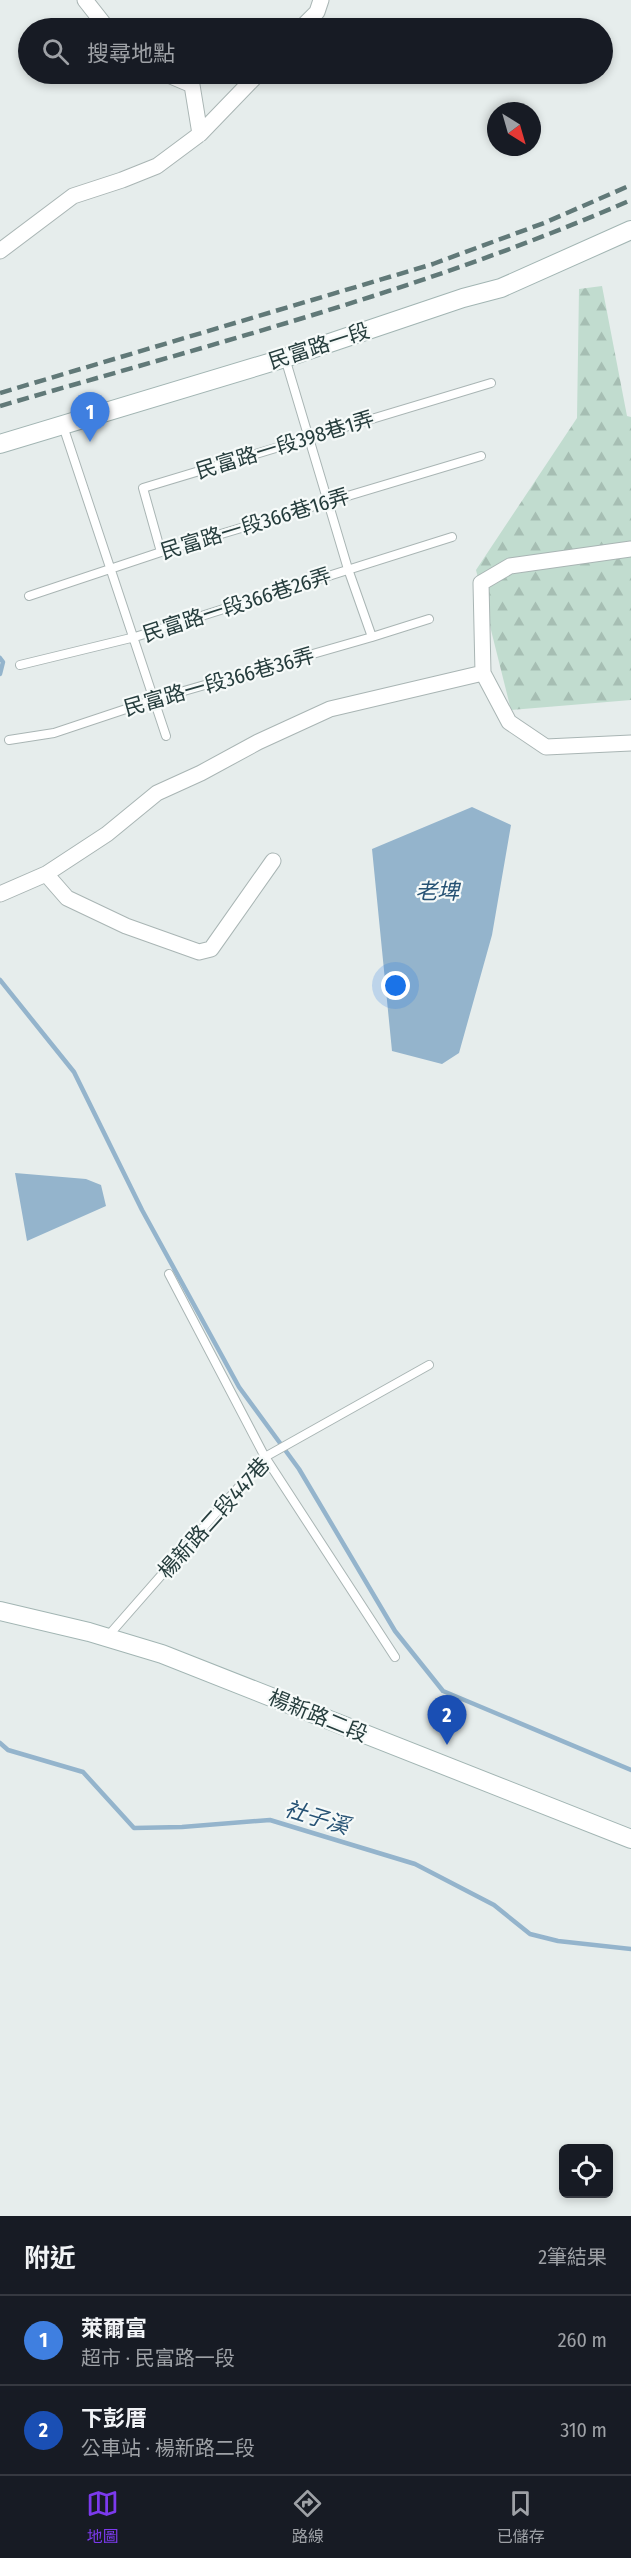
<!DOCTYPE html>
<html lang="zh-TW">
<head>
<meta charset="utf-8">
<style>
	:root { --surface:#171b24; --page:#20242c; --text:#f1f3f6; --muted:#9ea1a6; --line:#363941; --accent:#7c3aed }
	body { margin:0; font-family:"Fira Sans Condensed","Noto Sans TC",sans-serif; background:var(--page); color:var(--text) }
	.controls { position:absolute; right:18px; bottom:18px; display:grid; overflow:hidden; border-radius:9px; box-shadow:0 3px 9px #0003 }
	.controls button { width:54px; height:54px; display:grid; place-items:center; padding:0; border:0; border-bottom:2px solid var(--line); background:var(--surface); color:var(--text); font:30px sans-serif }
	.compass { position:absolute; left:487px; top:102px; width:54px; height:54px; border-radius:50%; background:var(--surface); box-shadow:0 3px 9px #0003; rotate:143deg }
	.you { position:absolute; left:396px; top:986px; width:21px; height:21px; margin:-15px; border:4px solid #fff; border-radius:50%; background:#1a73e8; box-shadow:0 0 0 9px #1a73e833 }
	.badge { display:grid; place-items:center; width:39px; height:39px; border-radius:50%; background:var(--accent); color:#fff; font-size:20px; font-weight:700 }
	.pin { position:absolute; translate:-50% -50px; filter:drop-shadow(0 2px 3px #0008) }
	.pin::after { content:''; position:absolute; top:32px; width:21px; height:18px; background:inherit; clip-path:polygon(0 0,100% 0,50% 100%) }
	.list { margin:0; padding:0; list-style:none }
	h2 { display:flex; justify-content:space-between; align-items:center; height:78px; margin:0; padding:0 24px; font-size:26px }
	h2 small { font-size:20px; font-weight:400; color:var(--muted) }
	.list li { display:grid; grid-template-columns:39px 1fr auto; gap:18px; align-items:center; box-sizing:border-box; height:90px; padding:0 24px; border-top:2px solid var(--line) }
	.list b { display:block; font-size:22px; white-space:nowrap }
	.list p { margin:0; font-size:20px; white-space:nowrap; color:var(--muted) }
	.list em { font-size:20px; font-style:normal; color:var(--muted) }
	.icon { flex:none; width:33px; height:33px; fill:none; stroke:currentColor; stroke-width:2; stroke-linecap:round; stroke-linejoin:round }
	.map { position:relative; flex:none; width:631px; height:2216px; overflow:hidden }
	.search { position:absolute; background:var(--surface); box-shadow:0 3px 9px #0003; left:18px; right:18px; top:18px; height:66px; display:flex; align-items:center; gap:15px; box-sizing:border-box; padding:0 21px; border-radius:33px; color:var(--muted); font-size:22px }
	.sheet { height:258px; background:var(--surface) }
	nav { display:flex; justify-content:space-around; align-items:center; box-sizing:border-box; height:84px; border-top:2px solid var(--line); background:var(--surface); font-size:16px; color:var(--muted) }
	nav a { display:grid; justify-items:center; gap:3px }
	nav .on { color:var(--accent) }
	.map>svg:first-child { display:block }
	.forest { fill:url(#forest-firs) }
	.water { fill:#94b4cc }
	.lines { fill:none; stroke-linecap:round; stroke-linejoin:round }
	.stream { stroke:#94b4cc; stroke-width:4.5 }
	.lane-casing { stroke:#a9b5b4; stroke-width:10 }
	.street-casing { stroke:#a9b5b4; stroke-width:17 }
	.secondary-casing { stroke:#a2b5b3; stroke-width:20 }
	.lane { stroke:#fff; stroke-width:8 }
	.street { stroke:#fff; stroke-width:15 }
	.secondary { stroke:#fff; stroke-width:18 }
	.rail { stroke:#617978; stroke-width:4.5; stroke-dasharray:12 6; stroke-linecap:butt }
	.labels { text-anchor:middle; stroke-width:4.5; stroke-linejoin:round; paint-order:stroke }
	.street-label { font-size:21px; fill:#263d3d; stroke:#f6faf9 }
	.water-label { font-size:22px; font-style:italic; fill:#265274; stroke:#f6faf9 }
</style>
</head>
<body>
<div class="map">
<svg width="631" height="2216" viewBox="0 0 631 2216">
	<defs>
		<pattern id="forest-firs" width="22" height="20" patternUnits="userSpaceOnUse" patternTransform="scale(1.5)"><rect width="22" height="20" fill="#c1dccf"/><path d="M5 1l3.5 6h-7zM16 11l3.5 6h-7z" fill="#a6beb3"/></pattern>
	</defs>
	<rect width="100%" height="100%" fill="#e6edec"/>
	<path class="forest" d="M602,286l25,130 4,1v283l-120,10 -35,-140 101,-152 2,-129z"/>
	<path class="water" d="M472,807l39,18 -19,110 -33,118 -17,11 -50,-13 -20,-202z
		M15,1173l71,6 15,6 5,21 -79,35z"/>
	<g class="lines">
		<path class="stream" d="M0,658l3,4 -3,12
			M0,980l74,92 68,138 97,177 60,82 96,162 48,60 188,79
			M0,1743l8,7 75,22 51,56 48,-1 88,-7 145,44 79,41 36,29 28,7 73,8"/>
		<defs>
			<path id="lane" d="M285,358l63,211 24,68
				M63,426l103,310
				M161,552l-18,-64 348,-105
				M29,596l132,-44 320,-96
				M20,665l115,-28 317,-100
				M9,740l45,-7 102,-34 216,-62 57,-18
				M169,1274l96,183 130,200
				M108,1636l157,-179 164,-92"/>
			<path id="street" d="M85,0l22,28
				M301,28l16,-16 4,-12
				M166,74l26,11 8,49
				M0,251l73,-55 49,-16 35,-14 43,-32 58,-60
				M483,673l-2,-90 29,-17 121,-17
				M46,874l21,24 59,28 73,26 12,-3 62,-88
				M0,894l46,-20 61,-40 50,-41 44,-20 57,-31 72,-33 153,-36 26,49 37,25 85,-4"/>
			<path id="secondary" d="M0,444l285,-86 178,-60 38,-10 130,-58
				M0,1611l89,21 73,22 469,185"/>
		</defs>
		<use href="#lane" class="lane-casing"/>
		<use href="#street" class="street-casing"/>
		<use href="#secondary" class="secondary-casing"/>
		<use href="#lane" class="lane"/>
		<use href="#street" class="street"/>
		<use href="#secondary" class="secondary"/>
		<path class="rail" d="M0,393l433,-129 111,-41 87,-38
			M0,406c212,-62 428,-117 631,-206"/>
	</g>
	<g class="labels">
		<g class="street-label">
			<text transform="translate(319 346) rotate(-18)" y="7">民富路一段</text>
			<text transform="translate(285 445) rotate(-17)" y="7">民富路一段398巷1弄</text>
			<text transform="translate(255 524) rotate(-17)" y="7">民富路一段366巷16弄</text>
			<text transform="translate(237 605) rotate(-18)" y="7">民富路一段366巷26弄</text>
			<text transform="translate(219 682) rotate(-16)" y="7">民富路一段366巷36弄</text>
			<text transform="translate(214 1518) rotate(-48)" y="7">楊新路二段447巷</text>
			<text transform="translate(318 1716) rotate(22)" y="7">楊新路二段</text>
		</g>
		<g class="water-label">
			<text x="437" y="899">老埤</text>
			<text transform="translate(317 1817) rotate(17)" y="8">社子溪</text>
		</g>
	</g>
</svg>
<div class="controls">
<button><svg class="icon" aria-label="locate" viewBox="0 0 24 24"><circle cx="12" cy="12" r="6"/><path d="M12 2v4M12 18v4M2 12h4M18 12h4"/></svg></button>
</div>
<svg class="compass" viewBox="-18 -18 36 36"><path d="M0-13l5 13h-10z" fill="#e53935"/><path d="M0 13l5-13h-10z" fill="#9ea1a6"/></svg>
<div class="you"></div>
<div class="pin badge" style="left:90px;top:442px;background:#3f7fe0">1</div>
<div class="pin badge" style="left:447px;top:1745px;background:#1a4fb4">2</div>
<div class="search"><svg class="icon" aria-label="search" viewBox="0 0 24 24"><circle cx="10" cy="10" r="6"/><path d="M15 15l6 6"/></svg>搜尋地點</div>
</div>
<section class="sheet">
<h2>附近<small>2筆結果</small></h2>
<ul class="list">
<li><span class="badge" style="background:#3f7fe0">1</span><div><b>萊爾富</b><p>超市 · 民富路一段</p></div><em>260 m</em></li>
<li><span class="badge" style="background:#1a4fb4">2</span><div><b>下彭厝</b><p>公車站 · 楊新路二段</p></div><em>310 m</em></li>
</ul>
</section>
<nav>
<a class="on"><svg class="icon" aria-label="map" viewBox="0 0 24 24"><path d="M3 6l6-2 6 2 6-2v14l-6 2-6-2-6 2zM9 4v14M15 6v14"/></svg>地圖</a>
<a><svg class="icon" aria-label="directions" viewBox="0 0 24 24"><path d="M12 3l9 9-9 9-9-9zM9 14v-3h6M13 9l2 2-2 2"/></svg>路線</a>
<a><svg class="icon" aria-label="saved" viewBox="0 0 24 24"><path d="M7 4h10v16l-5-4-5 4z"/></svg>已儲存</a>
</nav>
</body>
</html>
